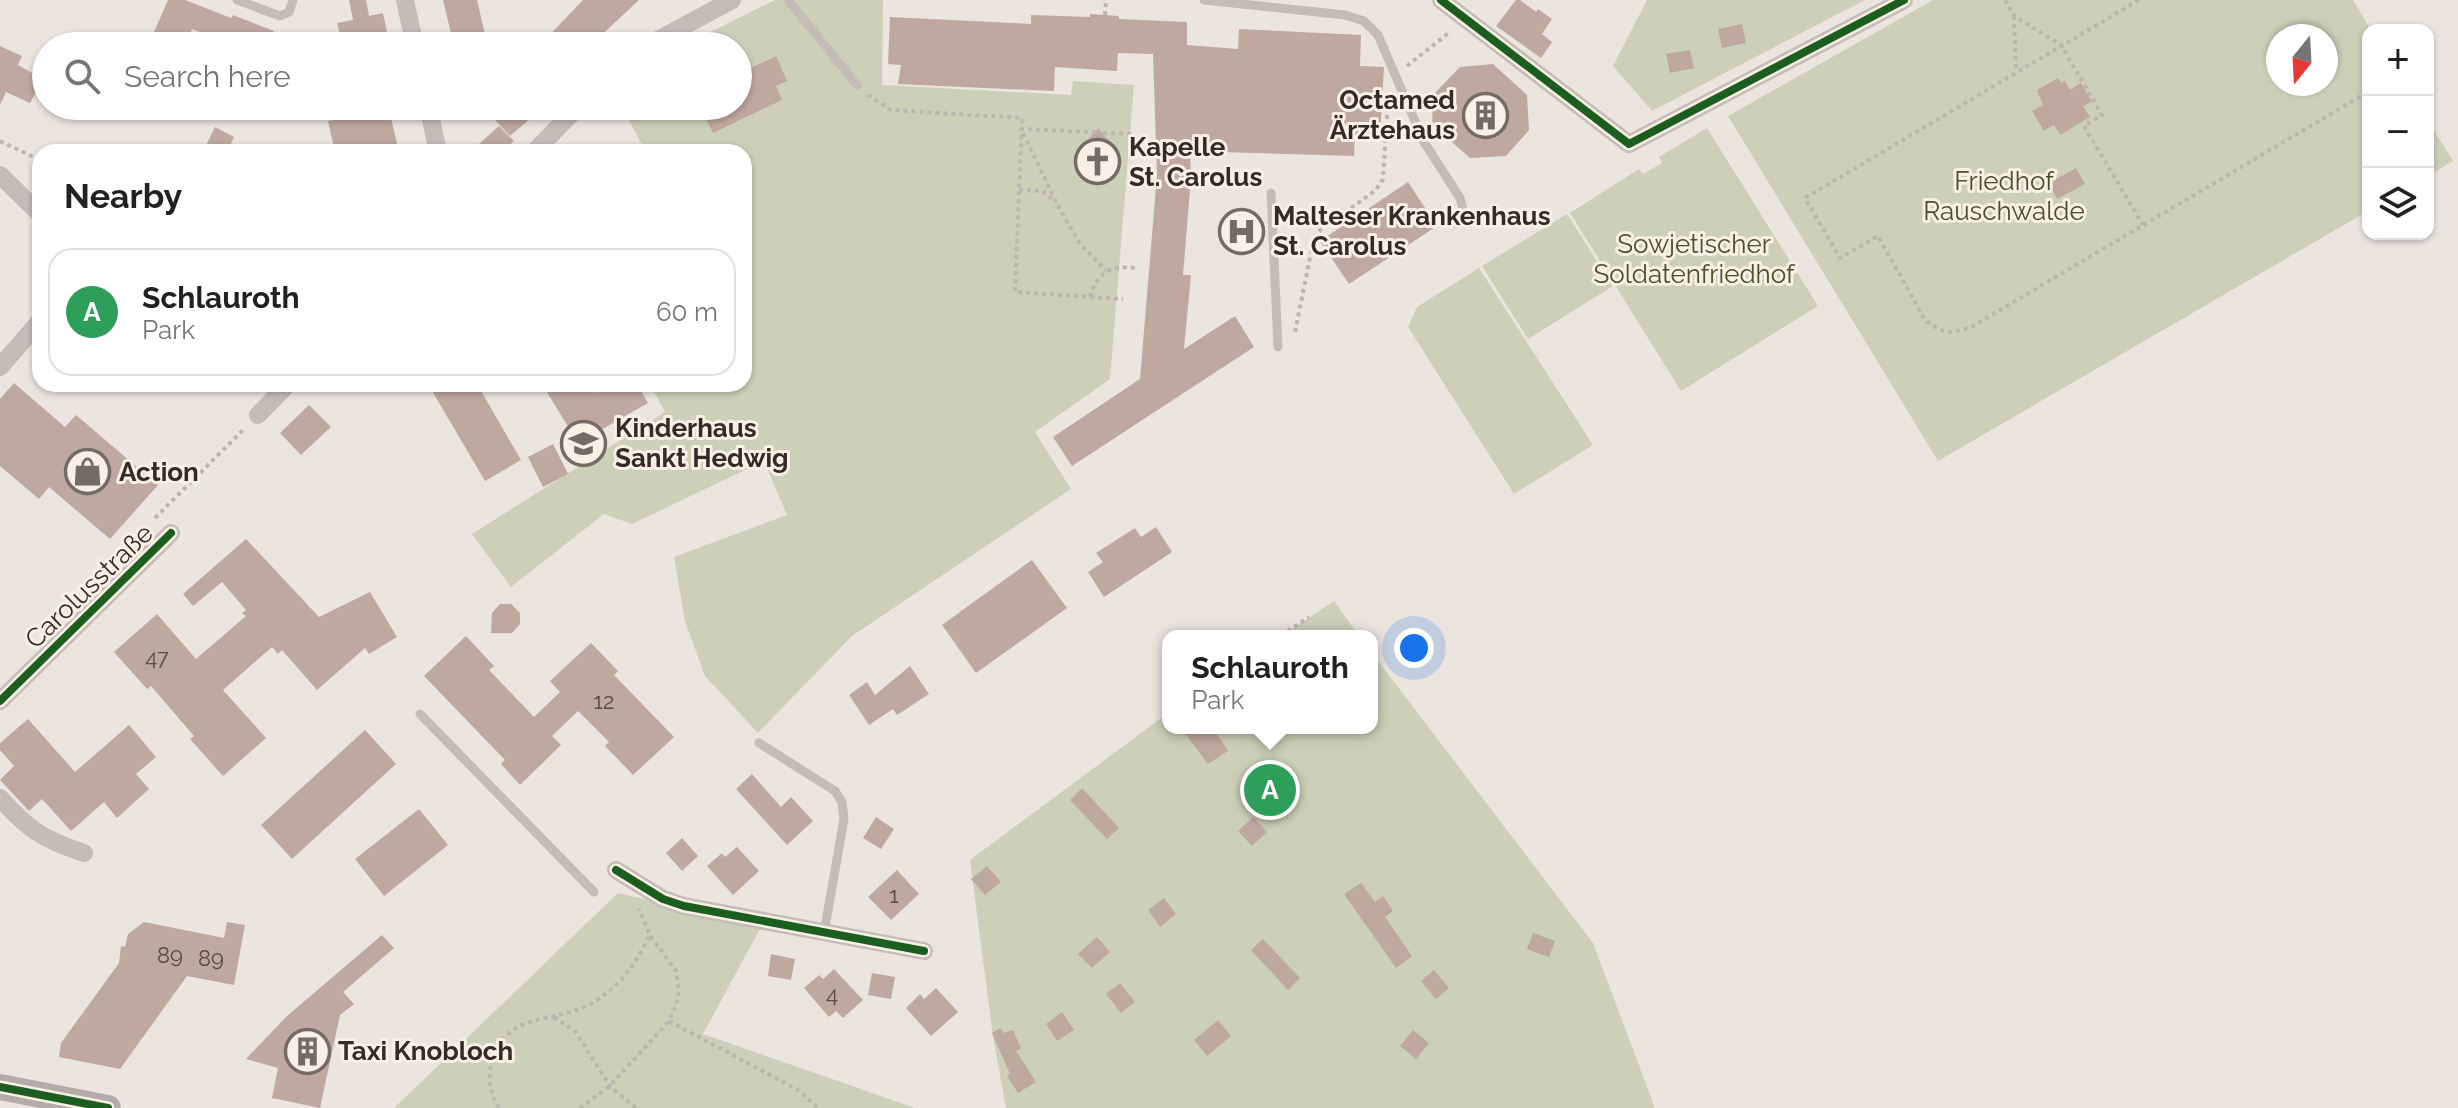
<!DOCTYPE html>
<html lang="en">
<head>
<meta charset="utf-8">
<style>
	:root { --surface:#fff; --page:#f6f6f6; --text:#202124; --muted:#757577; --line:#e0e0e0; --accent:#746b67 }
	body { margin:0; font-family:Raleway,sans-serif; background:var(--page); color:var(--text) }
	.controls { position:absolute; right:24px; top:24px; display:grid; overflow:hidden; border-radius:16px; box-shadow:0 2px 6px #0004 }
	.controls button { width:72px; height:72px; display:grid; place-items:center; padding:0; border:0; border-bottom:2px solid var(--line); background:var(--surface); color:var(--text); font:40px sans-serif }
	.compass { position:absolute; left:2266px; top:24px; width:72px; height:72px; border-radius:50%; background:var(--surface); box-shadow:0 2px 6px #0004; rotate:198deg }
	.you { position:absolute; left:1414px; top:648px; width:28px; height:28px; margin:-20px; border:6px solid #fff; border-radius:50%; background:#1a73e8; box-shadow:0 0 0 12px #1a73e833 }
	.badge { display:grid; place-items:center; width:52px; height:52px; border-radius:50%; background:var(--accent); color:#fff; font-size:26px; font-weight:700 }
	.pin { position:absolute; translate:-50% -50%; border:4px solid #fff; box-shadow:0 2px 8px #0006 }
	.popup { position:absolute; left:1162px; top:630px; width:216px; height:104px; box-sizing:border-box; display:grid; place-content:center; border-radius:16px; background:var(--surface); filter:drop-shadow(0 2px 6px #0005); font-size:26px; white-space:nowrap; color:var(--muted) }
	.popup b { font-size:30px; color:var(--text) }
	.popup::after { content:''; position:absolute; left:50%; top:100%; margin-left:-16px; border:16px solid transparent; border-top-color:var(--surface) }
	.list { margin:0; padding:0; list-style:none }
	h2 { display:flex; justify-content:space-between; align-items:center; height:104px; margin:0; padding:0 32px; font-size:34px }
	h2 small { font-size:26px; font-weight:400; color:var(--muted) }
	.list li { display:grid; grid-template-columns:52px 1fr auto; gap:24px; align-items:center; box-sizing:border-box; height:128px; margin:0 16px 16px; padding:0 16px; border:2px solid var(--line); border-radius:24px }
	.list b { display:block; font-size:30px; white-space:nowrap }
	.list p { margin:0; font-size:26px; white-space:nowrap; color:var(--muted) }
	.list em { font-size:26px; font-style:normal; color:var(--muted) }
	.icon { flex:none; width:44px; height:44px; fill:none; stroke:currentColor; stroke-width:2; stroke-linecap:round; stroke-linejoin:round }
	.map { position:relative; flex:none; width:2458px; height:1108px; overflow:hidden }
	.search { position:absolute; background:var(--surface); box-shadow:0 2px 6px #0004; left:32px; top:32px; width:720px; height:88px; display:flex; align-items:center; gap:20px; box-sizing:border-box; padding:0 28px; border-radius:44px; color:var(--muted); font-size:30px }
	.panel { position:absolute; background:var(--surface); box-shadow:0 2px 6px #0004; left:32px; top:144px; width:720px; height:248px; border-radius:24px }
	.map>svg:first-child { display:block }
	.green { fill:#cdd0b8; fill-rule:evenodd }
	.building { fill:#bfa8a0 }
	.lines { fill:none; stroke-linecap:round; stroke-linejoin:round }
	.path { stroke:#bcb5b0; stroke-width:4; stroke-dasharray:4 4; stroke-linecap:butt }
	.lane { stroke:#c4bcb7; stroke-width:9 }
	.street { stroke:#c4bcb7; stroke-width:18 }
	.secondary { stroke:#b4aca8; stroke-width:26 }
	.cycleway-casing { stroke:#f9efe5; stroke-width:13 }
	.cycleway { stroke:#1b5e20; stroke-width:8 }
	.labels { text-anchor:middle; stroke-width:6; stroke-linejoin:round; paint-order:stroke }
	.number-label { font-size:22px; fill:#574a44 }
	.poi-label { font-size:26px; font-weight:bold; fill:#342a26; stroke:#f9efe5; text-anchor:start }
	.park-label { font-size:26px; fill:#46522a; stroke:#f9efe5 }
	.street-label { font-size:26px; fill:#342a26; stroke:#f9efe5 }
</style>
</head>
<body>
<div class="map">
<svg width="2458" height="1108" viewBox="0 0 2458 1108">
	<rect width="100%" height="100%" fill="#ebe5df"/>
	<path class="green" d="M775,0h108l-1,85 189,10 2,-14 61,4 -24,294 -75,53 36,57 -219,147 -94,97 -53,-57 -20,-55 -11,-64 113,-42 -23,-54 -132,63 -28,-10 -93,73 -39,-53 193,-122 -15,-28h94v-232h-98l-25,-46h117v-60h-56z
		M1647,0h218l-213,111 -39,-45z
		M1933,0h420l18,30h-3v181l-430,250 -210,-345zM2278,36h48v48h-48z
		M2428,121l25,40 -25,15z
		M1707,128l111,178 -137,85 -111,-178 69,-44 4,5 19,-11 -3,-6z
		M1567,214l46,72 -85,53 -46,-73z
		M1479,268l114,177 -79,49 -106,-167 9,-20z
		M1334,601l25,35h-77z
		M1372,653l221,290 62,165h-649l-13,-71 -23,-177 198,-147v15h204z
		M618,893l143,34 -58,107 212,74h-521z"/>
	<path class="building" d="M168,0h17l46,18 2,-3 41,16 -6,15h-31l-45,-17 -6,16 -32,-13z
		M349,0h17l3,16 14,-3 7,33h-47l-6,-23 16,-3z
		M443,0h34l10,43 -33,3z
		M583,0h56l-47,44 -10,-9 -11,11h-32z
		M1516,0h4l16,12 2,-3 14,10 -10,15 10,8 -11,16 -45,-32z
		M1090,14l29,2v3l68,3v23l51,4 1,-20 122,6 -1,31 24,1 -4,69h-25l-1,20 -164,-5 1,27 -8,97h8l-7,74 51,-33 19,31 -182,119 -19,-29 87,-58 17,-204 -4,-121 -35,-1 -1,18 -62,-4 -1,24 -156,-7 3,-19 -13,-1 2,-47 141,7v-9l59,2z
		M1742,24l4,19 -24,5 -4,-19z
		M0,46l22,10 -4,9 25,14 -13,24 -24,-11 -6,13z
		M1690,50l4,18 -24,5 -4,-19z
		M776,56l11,25 -11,5 6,14 -69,33 -13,-27h38v-32z
		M1493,64l34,31 2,35 -23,26 -36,2 -26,-23 -12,-6 1,-34 27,-28z
		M2058,78l3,5 4,-2 5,9 11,-7 11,19 -9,4 7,11 -30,18 -6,-10 -10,6 -12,-20 11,-6 -6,-15z
		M482,106h38l11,12 -21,18z
		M389,109l10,43h-64l-7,-31z
		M499,126l15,15 -12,11h-32z
		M215,127l19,10 -7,15h-24z
		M1098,128l22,26 -2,19 -13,12 -18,-2 -12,-13 2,-18z
		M2076,168l9,16 -28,15 -8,-16z
		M1408,182l29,44 -88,58 -29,-43z
		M14,383l51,44 11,-12 82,70 -48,54 -61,-52 -10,12 -39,-33v-67z
		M428,384h49l44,76 -36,21z
		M542,384h50l5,9 15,-9h25l11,19 -70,40z
		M309,405l22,22 -30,28 -21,-22z
		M553,444l15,30 -25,13 -15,-30z
		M1156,527l16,25 -68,45 -16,-25 15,-10 -7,-9 39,-25 6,9z
		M246,539l73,78 51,-25 27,45 -28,17 -4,-6 -48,42 -35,-40 -4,4 -6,-7 -49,43 43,48 -43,38 -33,-37 4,-3 -43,-50 -4,3 -33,-37 43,-38 39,45 50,-43 -4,-3 4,-3 -24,-28 -29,24 -10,-12z
		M1032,560l35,48 -91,65 -34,-48z
		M500,604h11l9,9v11l-8,9h-21l1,-20z
		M466,636l28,30 -5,4 45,47 26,-25 -10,-11 41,-38 27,28 -4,4 60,62 -41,38 -28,-29 4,-4 -31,-31 -26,25 9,9 -41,40 -19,-21 4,-4 -81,-84z
		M910,666l19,28 -32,21 -4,-6 -24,16 -20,-30 18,-13 8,13z
		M28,719l47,53 54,-47 27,32 -20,17 13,15 -32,29 -13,-16 -33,29 -29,-32 -13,12 -29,-31 14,-14 -14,-16v-7z
		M1181,728h32l15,23 -20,13z
		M365,730l31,34 -104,95 -31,-34z
		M752,774l29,33 10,-10 22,24 -26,24 -51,-56z
		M1082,788l37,40 -12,11 -37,-39z
		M419,809l29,36 -64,51 -29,-37z
		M876,817l18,12 -13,20 -18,-11z
		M1253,817l14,15 -15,14 -14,-15z
		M682,838l16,18 -16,15 -16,-18z
		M737,847l22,24 -26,24 -26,-29 15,-13 3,4z
		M987,866l14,16 -16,13 -14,-16z
		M897,870l22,24 -28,26 -23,-23z
		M1361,883l14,19 8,-6 10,15 -8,6 27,39 -16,12 -52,-74z
		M1164,898l12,16 -16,13 -12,-17z
		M144,922l80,16 3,-16 18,3 -11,60 -47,-9 -67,93 -61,-12 2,-14 58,-80 2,-17 4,1 3,-13z
		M1533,933l22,8 -6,16 -22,-8z
		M382,935l12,13 -51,44 11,12 -14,11 -20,93 -48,-10 6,-30 -32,-9 41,-43z
		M1097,937l13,15 -18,16 -14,-14z
		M1263,939l37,39 -12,12 -37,-40z
		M771,954l24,5 -4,21 -23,-4z
		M834,969l29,31 -20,18 -7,-7 -7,6 -25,-29 15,-13 4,4z
		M1434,970l15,18 -13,11 -15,-18z
		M872,973l23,4 -4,22 -23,-4z
		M1120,983l15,19 -14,11 -15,-19z
		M936,988l22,24 -27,24 -25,-28 14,-14 4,5z
		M1062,1012l12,18 -17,11 -11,-17z
		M1218,1020l13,16 -24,20 -13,-16z
		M1000,1028l4,5 9,-3 8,19 -5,2 20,31 -18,11 -11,-17 3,-2 -18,-41z
		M1413,1030l16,13 -13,16 -16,-13z"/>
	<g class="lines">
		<path class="path" d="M2005,0l9,16 47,29 41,70 -18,11 59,99
			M2139,0l-334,198 35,60 38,-22 47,84c20,15 25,14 48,6l395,-234
			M1105,15l1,-15
			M2014,16l2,56
			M1407,66l44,-35
			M868,95l23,15 131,8 -7,174 108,7
			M1096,132l-75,-3 37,77 22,38 26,26
			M1103,133l32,1
			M0,141l40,19
			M1019,190l24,1 11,10
			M1090,297c7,-26 22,-32 47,-29
			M1295,332l19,-94 5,-7 57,-41 7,-11 5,-79
			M155,518l90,-90
			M1281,636l28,-19
			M1163,716l5,-4
			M554,1017l21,14 35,55 26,22
			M669,1021l129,69 20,18
			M499,1108c-9,-15 -12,-29 -7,-47 16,-52 62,-36 100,-58 29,-17 43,-39 58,-68
			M580,1108l30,-22 59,-65 7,-16 3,-14 -3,-20 -26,-36 -11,-26"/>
		<path class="lane" d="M237,0l43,16 9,-4 4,-12
			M788,0l69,85
			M1204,0l141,15 19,6 14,14 46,107 36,56c4,11 4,18 -4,26
			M1271,193l7,154
			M420,714l174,178
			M759,743l76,48 7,11 2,17 -20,114"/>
		<path class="street" d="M405,0l10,46
			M1441,0l188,144 275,-144
			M647,46l85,-46
			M428,106l10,46
			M534,152l45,-46
			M0,175l40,39
			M0,367l40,-46
			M258,415l30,-31
			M0,701l171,-168
			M0,798c29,32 42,41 84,55
			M616,870l47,29 21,7 240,45"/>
		<path class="secondary" d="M0,1087l108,21"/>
		<defs>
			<path id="cycleway" d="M1441,0l188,144 275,-144
				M0,701l171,-168
				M616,870l47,29 21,7 240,45
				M0,1087l108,21"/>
		</defs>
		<use href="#cycleway" class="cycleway-casing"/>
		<use href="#cycleway" class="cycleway"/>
	</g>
	<defs>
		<symbol id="building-ring" viewBox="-11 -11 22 22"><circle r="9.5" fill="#f9efe5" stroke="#746b67" stroke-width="1.5"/><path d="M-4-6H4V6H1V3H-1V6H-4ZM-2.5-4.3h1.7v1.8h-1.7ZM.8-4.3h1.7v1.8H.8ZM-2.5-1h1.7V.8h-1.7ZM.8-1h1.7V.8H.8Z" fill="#746b67"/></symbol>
		<symbol id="church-ring" viewBox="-11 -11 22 22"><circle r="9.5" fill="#f9efe5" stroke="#746b67" stroke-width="1.5"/><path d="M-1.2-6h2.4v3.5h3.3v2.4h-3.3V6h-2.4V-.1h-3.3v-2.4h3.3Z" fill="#746b67"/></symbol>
		<symbol id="hospital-ring" viewBox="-11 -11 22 22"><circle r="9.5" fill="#f9efe5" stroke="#746b67" stroke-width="1.5"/><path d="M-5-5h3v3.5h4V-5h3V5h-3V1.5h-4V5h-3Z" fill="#746b67"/></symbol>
		<symbol id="school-ring" viewBox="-11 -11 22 22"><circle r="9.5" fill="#f9efe5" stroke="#746b67" stroke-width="1.5"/><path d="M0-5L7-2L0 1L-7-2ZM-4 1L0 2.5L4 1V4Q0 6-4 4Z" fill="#746b67"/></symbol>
		<symbol id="shop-ring" viewBox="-11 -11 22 22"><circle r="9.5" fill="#f9efe5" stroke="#746b67" stroke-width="1.5"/><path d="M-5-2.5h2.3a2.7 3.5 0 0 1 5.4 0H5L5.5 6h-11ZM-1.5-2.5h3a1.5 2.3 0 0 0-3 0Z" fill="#746b67"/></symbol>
	</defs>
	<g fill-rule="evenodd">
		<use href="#building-ring" x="1460" y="90" width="51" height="51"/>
		<use href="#church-ring" x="1072" y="136" width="51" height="51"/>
		<use href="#hospital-ring" x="1216" y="206" width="51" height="51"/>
		<use href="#school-ring" x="558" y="418" width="51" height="51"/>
		<use href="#shop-ring" x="62" y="446" width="51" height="51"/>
		<use href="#building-ring" x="282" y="1026" width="51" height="51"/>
	</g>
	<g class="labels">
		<g class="number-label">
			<text x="157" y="665">47</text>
			<text x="604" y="709">12</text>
			<text x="894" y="903">1</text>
			<text x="170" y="963">89</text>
			<text x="211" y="966">89</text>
			<text x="832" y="1002">4</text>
		</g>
		<g class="poi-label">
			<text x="1455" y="109" text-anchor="end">Octamed<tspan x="1455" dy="30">Ärztehaus</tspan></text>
			<text x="1129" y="156">Kapelle<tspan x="1129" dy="30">St. Carolus</tspan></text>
			<text x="1273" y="225">Malteser Krankenhaus<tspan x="1273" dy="30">St. Carolus</tspan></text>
			<text x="615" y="437">Kinderhaus<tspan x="615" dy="30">Sankt Hedwig</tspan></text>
			<text x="119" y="481">Action</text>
			<text x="338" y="1060">Taxi Knobloch</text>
		</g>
		<g class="park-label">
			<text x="2004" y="190">Friedhof<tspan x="2004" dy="30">Rauschwalde</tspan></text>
			<text x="1694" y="253">Sowjetischer<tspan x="1694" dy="30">Soldatenfriedhof</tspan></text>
		</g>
		<g class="street-label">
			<text transform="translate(89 586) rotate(-44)" y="9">Carolusstraße</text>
		</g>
	</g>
</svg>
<div class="controls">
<button>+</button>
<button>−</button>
<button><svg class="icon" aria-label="layers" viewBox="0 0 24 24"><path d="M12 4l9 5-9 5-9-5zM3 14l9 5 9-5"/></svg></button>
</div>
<svg class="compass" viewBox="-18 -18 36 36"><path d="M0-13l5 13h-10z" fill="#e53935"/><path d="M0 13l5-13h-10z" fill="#757577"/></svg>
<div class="you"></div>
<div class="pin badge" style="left:1270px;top:790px;background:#2e9e5b">A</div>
<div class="popup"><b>Schlauroth</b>Park</div>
<div class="search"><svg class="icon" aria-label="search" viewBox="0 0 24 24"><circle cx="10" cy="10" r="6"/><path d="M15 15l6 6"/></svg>Search here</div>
<section class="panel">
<h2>Nearby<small></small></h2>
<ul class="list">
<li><span class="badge" style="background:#2e9e5b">A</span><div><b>Schlauroth</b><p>Park</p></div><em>60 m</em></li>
</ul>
</section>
</div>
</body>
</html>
